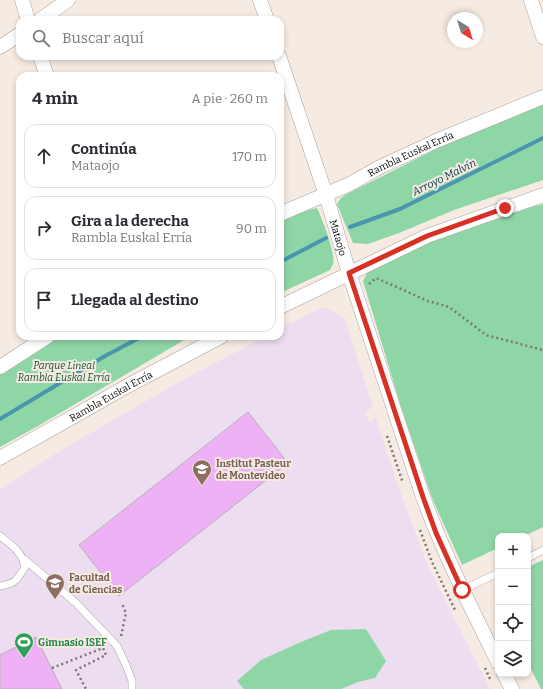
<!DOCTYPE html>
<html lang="es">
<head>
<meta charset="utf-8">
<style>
	:root { --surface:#fff; --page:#f7f7f7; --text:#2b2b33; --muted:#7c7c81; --line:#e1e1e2 }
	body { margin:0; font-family:Bitter,serif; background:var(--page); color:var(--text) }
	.controls { position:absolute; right:12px; bottom:12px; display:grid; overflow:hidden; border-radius:8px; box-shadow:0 2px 6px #0003 }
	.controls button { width:36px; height:36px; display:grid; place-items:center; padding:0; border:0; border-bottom:1px solid var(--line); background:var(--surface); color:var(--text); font:20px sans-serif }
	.compass { position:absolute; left:447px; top:12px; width:36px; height:36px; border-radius:50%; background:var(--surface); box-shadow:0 2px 6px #0003; rotate:142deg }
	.stop { position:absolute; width:12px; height:12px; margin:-9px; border:3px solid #d93025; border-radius:50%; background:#fff }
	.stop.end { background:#d93025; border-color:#fff; box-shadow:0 1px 4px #0008 }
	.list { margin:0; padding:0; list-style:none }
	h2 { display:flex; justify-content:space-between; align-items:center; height:52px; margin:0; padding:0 16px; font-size:17px }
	h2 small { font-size:13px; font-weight:400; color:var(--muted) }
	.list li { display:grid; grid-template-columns:26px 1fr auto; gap:12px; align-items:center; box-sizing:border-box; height:64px; margin:0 8px 8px; padding:0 8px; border:1px solid var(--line); border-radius:12px }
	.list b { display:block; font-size:15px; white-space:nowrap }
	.list p { margin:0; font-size:13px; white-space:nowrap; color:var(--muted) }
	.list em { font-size:13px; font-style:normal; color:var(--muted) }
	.icon { flex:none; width:22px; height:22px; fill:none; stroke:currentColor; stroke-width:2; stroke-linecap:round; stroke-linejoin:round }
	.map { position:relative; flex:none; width:543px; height:689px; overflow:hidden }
	.search { position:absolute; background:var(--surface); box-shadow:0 2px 6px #0003; left:16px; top:16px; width:268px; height:44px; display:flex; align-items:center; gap:10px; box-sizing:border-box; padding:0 14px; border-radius:12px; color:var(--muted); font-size:15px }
	.panel { position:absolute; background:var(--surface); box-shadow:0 2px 6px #0003; left:16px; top:72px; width:268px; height:268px; border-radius:12px }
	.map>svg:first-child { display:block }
	.education { fill:#ecddf0 }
	.green { fill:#8fd6a7 }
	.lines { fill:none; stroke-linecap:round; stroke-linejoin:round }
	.stream { stroke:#4a96af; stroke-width:4 }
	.building { fill:#eeb1f5; stroke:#b8b0b9 }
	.lane-casing { stroke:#aaa19a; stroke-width:8 }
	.street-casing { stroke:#aaa19a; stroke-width:15 }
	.path { stroke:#7d7671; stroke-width:2.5; stroke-dasharray:2 3; stroke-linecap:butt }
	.lane { stroke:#fff; stroke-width:7 }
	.street { stroke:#fff; stroke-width:14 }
	.route { stroke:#d93025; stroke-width:5 }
	.labels { text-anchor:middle; stroke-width:4; stroke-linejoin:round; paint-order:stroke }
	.street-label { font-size:10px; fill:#0f0c0a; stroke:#f5ebe3 }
	.park-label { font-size:10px; font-style:italic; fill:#11512f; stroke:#f5ebe3 }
	.education-label { font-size:10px; font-weight:bold; fill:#785e54; stroke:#f5ebe3; text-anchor:start }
	.leisure-label { font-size:10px; font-weight:bold; fill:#27864d; stroke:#f5ebe3; text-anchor:start }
	.water-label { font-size:11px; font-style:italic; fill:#053a49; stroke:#f5ebe3 }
</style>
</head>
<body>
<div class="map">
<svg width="543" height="689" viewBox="0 0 543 689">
	<rect width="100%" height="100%" fill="#f5ebe3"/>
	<path class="education" d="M323,307l21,10 29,90 -9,6 6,9 6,-4 21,65 31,83 62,123h-490v-199l58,-38 128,-74 81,-42h13v-7z"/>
	<path class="green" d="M543,104v76l-89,30 -55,23 -31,11 -15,-1 -16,-39 3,-5 5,-4 111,-56z
		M543,204v323l-19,9h-26v12l-36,17 -30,-67 -31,-91 -38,-126 6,-12 109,-48z
		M317,208c5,11 19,45 16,56 -1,2 -2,4 -3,6l-50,23v-76z
		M55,336h136l-153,90 -38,21v-76z
		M543,560v129h-2l-13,-26v-96z
		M366,629l20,32 -11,17 -17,4 -17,7h-97l-7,-8 24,-21 40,-18 30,-12z"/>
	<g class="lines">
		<path class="stream" d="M350,227l50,-18 143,-71
			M280,262l46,-24
			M0,419l105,-63 38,-20"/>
	</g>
	<path class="building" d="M248,412l40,51 -169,133 -40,-51z
		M36,637l26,52h-62v-34z"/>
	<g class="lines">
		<defs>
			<path id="lane" d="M0,536c12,10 22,15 25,31 -8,13 -10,17 -25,19
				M528,558l15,-8
				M24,559l52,44 41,43 9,19 6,16v8
				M462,590l36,-17"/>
			<g id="street">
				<path d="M22,0l6,20"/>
				<path d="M260,0l7,20"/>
				<path d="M531,0l12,37"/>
				<path d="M40,20l28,-20"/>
				<path d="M0,47l20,-13"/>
				<path d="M40,56l7,20"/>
				<path id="s1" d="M279,56l47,139 23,78 74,224c21,57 48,111 75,165"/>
				<path id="s2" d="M280,214l70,-30 28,-16 58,-27 107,-44"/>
				<path d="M280,307l147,-71 116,-41"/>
				<path d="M0,367l48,-31"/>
				<path id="s3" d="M0,458l131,-74 91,-48"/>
				<path d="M504,674l8,15"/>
			</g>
		</defs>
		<use href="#lane" class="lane-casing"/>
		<use href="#street" class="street-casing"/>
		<path class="path" d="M369,284l7,-6 52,23 21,6 37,28 57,15
			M387,436l16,47
			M420,530l12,32 24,50
			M121,636l5,-23 -4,-9
			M52,668l51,-20 3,7 -30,15 10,19
			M485,668l6,13"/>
		<use href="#lane" class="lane"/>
		<use href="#street" class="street"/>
	</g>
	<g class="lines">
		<path class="route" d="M462,590l-26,-57 -13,-36 -74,-224 78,-37 78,-28"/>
	</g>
	<defs>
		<symbol id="university-pin" viewBox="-11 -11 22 30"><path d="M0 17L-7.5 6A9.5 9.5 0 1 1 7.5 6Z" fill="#8d6e63" stroke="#f5ebe3"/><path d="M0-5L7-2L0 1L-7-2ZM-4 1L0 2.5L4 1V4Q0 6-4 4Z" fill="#fff"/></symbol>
		<symbol id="stadium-pin" viewBox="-11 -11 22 30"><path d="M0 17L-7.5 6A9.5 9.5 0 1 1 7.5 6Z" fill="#2e9e5b" stroke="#f5ebe3"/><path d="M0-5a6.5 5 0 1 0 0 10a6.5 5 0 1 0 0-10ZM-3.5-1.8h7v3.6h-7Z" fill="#fff"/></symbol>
	</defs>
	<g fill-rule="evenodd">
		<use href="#university-pin" x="191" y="458" width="22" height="30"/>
		<use href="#university-pin" x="44" y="572" width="22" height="30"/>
		<use href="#stadium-pin" x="13" y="631" width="22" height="30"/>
	</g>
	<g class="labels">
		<g class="street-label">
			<text dy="4" stroke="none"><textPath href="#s2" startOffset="144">Rambla Euskal Erría</textPath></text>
			<text dy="4" stroke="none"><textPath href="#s1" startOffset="191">Mataojo</textPath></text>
			<text dy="4" stroke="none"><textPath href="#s3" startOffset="127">Rambla Euskal Erría</textPath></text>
		</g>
		<g class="park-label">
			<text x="64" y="369">Parque Lineal<tspan x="64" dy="12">Rambla Euskal Erría</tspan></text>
		</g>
		<g class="education-label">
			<text x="216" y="467">Institut Pasteur<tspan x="216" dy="12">de Montevideo</tspan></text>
			<text x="69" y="581">Facultad<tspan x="69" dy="12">de Ciencias</tspan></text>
		</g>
		<g class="leisure-label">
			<text x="38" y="646">Gimnasio ISEF</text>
		</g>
		<g class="water-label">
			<text transform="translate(444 177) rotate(-26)" y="4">Arroyo Malvín</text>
		</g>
	</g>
</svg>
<div class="controls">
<button>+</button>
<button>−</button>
<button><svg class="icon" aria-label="locate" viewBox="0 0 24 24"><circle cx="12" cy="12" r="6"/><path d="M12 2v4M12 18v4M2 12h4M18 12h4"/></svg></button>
<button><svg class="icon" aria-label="layers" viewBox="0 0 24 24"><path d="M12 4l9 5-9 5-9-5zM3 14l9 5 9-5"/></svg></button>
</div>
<svg class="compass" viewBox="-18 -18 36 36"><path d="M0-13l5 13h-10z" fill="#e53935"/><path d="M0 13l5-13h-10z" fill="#7c7c81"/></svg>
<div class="stop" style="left:462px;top:590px"></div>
<div class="stop end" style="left:505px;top:208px"></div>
<div class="search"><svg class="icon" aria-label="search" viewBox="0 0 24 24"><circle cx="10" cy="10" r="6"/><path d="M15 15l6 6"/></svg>Buscar aquí</div>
<section class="panel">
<h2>4 min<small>A pie · 260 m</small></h2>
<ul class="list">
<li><svg class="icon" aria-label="ahead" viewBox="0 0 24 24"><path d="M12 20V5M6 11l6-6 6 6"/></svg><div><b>Continúa</b><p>Mataojo</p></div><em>170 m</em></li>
<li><svg class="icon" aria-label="right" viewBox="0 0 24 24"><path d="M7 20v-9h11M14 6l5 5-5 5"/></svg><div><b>Gira a la derecha</b><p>Rambla Euskal Erría</p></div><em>90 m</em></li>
<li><svg class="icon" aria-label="arrive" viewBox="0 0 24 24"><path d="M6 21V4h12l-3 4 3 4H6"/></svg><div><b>Llegada al destino</b></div></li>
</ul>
</section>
</div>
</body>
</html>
